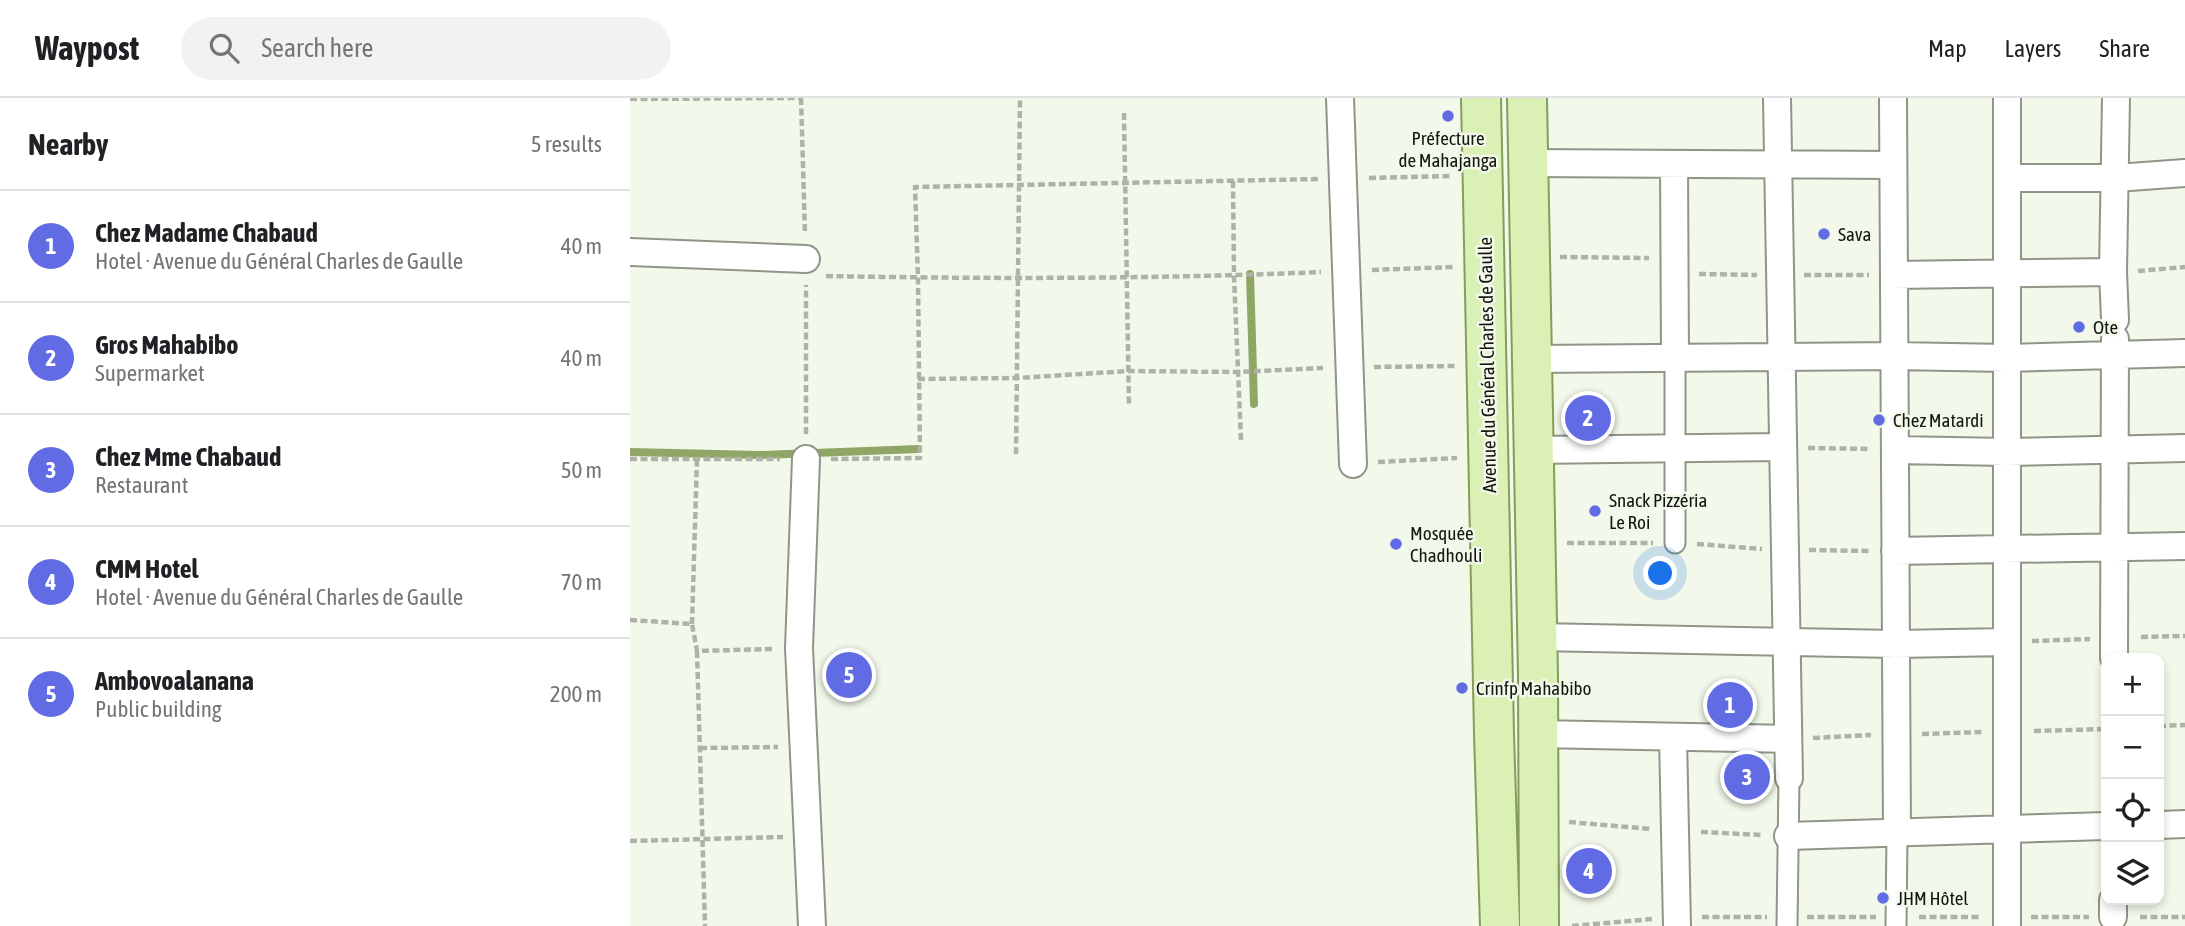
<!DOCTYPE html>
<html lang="en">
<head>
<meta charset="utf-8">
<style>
	:root { --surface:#fff; --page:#f2f2f2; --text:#202124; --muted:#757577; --line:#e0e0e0; --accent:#606be4 }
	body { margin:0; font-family:"Asap Condensed",sans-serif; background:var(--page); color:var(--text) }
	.controls { position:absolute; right:21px; bottom:21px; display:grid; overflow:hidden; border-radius:14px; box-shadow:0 4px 10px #0003 }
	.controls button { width:63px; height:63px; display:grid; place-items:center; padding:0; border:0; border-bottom:2px solid var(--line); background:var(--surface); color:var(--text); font:35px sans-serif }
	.you { position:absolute; left:1031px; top:476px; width:24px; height:24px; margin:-18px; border:5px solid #fff; border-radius:50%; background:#1a73e8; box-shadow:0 0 0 10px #1a73e833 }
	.badge { display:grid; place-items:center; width:46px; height:46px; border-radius:50%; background:var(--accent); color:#fff; font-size:23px; font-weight:700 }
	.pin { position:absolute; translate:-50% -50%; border:4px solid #fff; box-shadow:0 2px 7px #0006 }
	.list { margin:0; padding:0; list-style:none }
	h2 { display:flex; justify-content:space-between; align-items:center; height:91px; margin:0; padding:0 28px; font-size:30px }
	h2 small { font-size:23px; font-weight:400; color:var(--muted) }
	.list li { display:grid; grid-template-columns:46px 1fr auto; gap:21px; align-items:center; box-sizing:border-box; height:112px; padding:0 28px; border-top:2px solid var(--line) }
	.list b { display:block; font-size:26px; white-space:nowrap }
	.list p { margin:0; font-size:23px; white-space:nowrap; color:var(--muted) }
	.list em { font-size:23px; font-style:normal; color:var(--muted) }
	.icon { flex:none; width:38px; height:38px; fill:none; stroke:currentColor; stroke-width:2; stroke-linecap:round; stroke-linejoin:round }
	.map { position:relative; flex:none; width:1555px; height:828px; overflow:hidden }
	header { display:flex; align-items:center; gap:42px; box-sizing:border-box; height:98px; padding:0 35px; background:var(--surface); border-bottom:2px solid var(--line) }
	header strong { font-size:33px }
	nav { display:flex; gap:38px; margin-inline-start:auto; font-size:24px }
	.search { width:490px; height:63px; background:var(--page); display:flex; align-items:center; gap:18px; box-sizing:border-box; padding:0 24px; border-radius:38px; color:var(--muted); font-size:26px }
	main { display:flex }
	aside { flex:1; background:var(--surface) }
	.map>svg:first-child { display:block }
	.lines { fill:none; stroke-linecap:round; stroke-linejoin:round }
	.stream { stroke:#8fa666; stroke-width:8 }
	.pedestrian-casing { stroke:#8f9587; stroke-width:23 }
	.minor-casing { stroke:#8f9587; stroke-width:30 }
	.primary-casing { stroke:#859d5a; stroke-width:42 }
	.path { stroke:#aeb3a7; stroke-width:4.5; stroke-dasharray:7 3.5; stroke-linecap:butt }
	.pedestrian { stroke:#fff; stroke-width:19 }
	.minor { stroke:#fff; stroke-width:26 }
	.primary { stroke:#daf0b4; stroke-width:38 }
	.poi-dot { fill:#606be4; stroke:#f3f9ea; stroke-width:2.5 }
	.labels { text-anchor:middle; stroke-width:5; stroke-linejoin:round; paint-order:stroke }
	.poi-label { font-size:19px; fill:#131510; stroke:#f3f9ea; text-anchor:start }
	.street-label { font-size:19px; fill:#131510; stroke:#f3f9ea }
</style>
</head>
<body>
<header>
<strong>Waypost</strong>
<div class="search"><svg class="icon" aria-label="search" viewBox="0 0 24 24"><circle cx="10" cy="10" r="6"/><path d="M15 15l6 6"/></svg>Search here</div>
<nav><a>Map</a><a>Layers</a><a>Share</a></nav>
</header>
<main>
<aside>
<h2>Nearby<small>5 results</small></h2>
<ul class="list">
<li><span class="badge">1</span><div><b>Chez Madame Chabaud</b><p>Hotel · Avenue du Général Charles de Gaulle</p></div><em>40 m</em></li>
<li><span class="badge">2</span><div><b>Gros Mahabibo</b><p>Supermarket</p></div><em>40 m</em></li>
<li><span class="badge">3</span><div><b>Chez Mme Chabaud</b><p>Restaurant</p></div><em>50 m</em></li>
<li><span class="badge">4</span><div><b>CMM Hotel</b><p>Hotel · Avenue du Général Charles de Gaulle</p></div><em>70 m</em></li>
<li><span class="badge">5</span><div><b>Ambovoalanana</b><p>Public building</p></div><em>200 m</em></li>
</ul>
</aside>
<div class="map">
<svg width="1555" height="828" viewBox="0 0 1555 828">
	<rect width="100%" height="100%" fill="#f3f9ea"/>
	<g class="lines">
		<path class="stream" d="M620,176l4,130
			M0,354l130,3 158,-6"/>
		<defs>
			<path id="pedestrian" d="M1045,261v184
				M1157,828l2,-148
				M1266,828l1,-93"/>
			<path id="minor" d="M710,0l13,366
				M1147,0l12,680
				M1263,0l4,735
				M1377,0v828
				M898,65l365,2
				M1044,66l1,195
				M1377,80h109l69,-5
				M0,154l176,7
				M1264,177l219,-3
				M1485,222l-2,-48 3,-174
				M902,261l362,-3 113,2 178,-5
				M903,352l250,-3
				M1265,352l112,2 178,-4
				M176,361l-7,189 13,278
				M1265,453l290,-5
				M907,539l359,7 111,-2
				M1484,560l1,-319
				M908,636l250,5
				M1043,639l4,189
				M1529,727l26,-1
				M1158,738l318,-10
				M1483,819v-17"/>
			<path id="primary" d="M851,0l13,636 6,192
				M897,0l11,578 1,250"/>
		</defs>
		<use href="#pedestrian" class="pedestrian-casing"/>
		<use href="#minor" class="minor-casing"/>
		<use href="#primary" class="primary-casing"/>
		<path class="path" d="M171,0l4,136
			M0,1l171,-1
			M494,15l5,294
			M739,80l83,-2
			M603,83l1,95 7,164
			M930,159l89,1
			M742,172l82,-3
			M1508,173l47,-4
			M1069,176l58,1
			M1174,177h65
			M196,178c165,3 330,3 495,-4
			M744,269l82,-1
			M288,281l99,-1 112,-7 110,1 84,-4
			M176,336v-149
			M1178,350l62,1
			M386,356l4,-356
			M0,361h150
			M201,361l89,-1 -2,-180 -3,-91 404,-8
			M748,364l79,-4
			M937,445h86
			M1067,446l65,5
			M1179,452l61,1
			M0,522l62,4 5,27 76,-2
			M62,526l5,-165
			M1511,539l44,-1
			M1402,543l58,-2
			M67,553l8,275
			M1529,628l26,-1
			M1404,633l72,-2
			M1292,636l61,-2
			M1183,640l58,-3
			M70,650l78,-1
			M939,724l82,7
			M1071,734l61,3
			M0,743l153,-4
			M1072,819h65
			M1177,819h69
			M1289,819h62
			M1401,819h58
			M1510,819h45
			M942,828l80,-7"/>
		<use href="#pedestrian" class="pedestrian"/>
		<use href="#minor" class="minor"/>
		<use href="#primary" class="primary"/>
	</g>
	<g class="poi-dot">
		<circle cx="818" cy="18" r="7"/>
		<circle cx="1194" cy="136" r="7"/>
		<circle cx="1449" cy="229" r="7"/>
		<circle cx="1249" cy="322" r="7"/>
		<circle cx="965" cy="413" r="7"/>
		<circle cx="766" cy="446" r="7"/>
		<circle cx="832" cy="590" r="7"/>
		<circle cx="1253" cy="800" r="7"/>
	</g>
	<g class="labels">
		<g class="poi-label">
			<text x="818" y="47" text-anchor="middle">Préfecture<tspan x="818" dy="22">de Mahajanga</tspan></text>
			<text x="1208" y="143">Sava</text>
			<text x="1463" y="236">Ote</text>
			<text x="1263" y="329">Chez Matardi</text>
			<text x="979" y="409">Snack Pizzéria<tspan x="979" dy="22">Le Roi</tspan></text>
			<text x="780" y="442">Mosquée<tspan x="780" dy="22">Chadhouli</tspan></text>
			<text x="846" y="597">Crinfp Mahabibo</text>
			<text x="1267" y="807">JHM Hôtel</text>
		</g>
		<g class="street-label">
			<text transform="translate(857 267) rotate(-91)" y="7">Avenue du Général Charles de Gaulle</text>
		</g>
	</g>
</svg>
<div class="controls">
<button>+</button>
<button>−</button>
<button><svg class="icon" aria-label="locate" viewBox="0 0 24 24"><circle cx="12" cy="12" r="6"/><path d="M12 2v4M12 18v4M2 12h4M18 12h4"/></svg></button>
<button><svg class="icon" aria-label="layers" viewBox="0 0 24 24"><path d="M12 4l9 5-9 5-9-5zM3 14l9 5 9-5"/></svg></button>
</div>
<div class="you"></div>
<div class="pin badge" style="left:1100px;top:607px">1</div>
<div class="pin badge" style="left:958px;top:320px">2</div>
<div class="pin badge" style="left:1117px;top:679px">3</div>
<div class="pin badge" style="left:959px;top:773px">4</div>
<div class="pin badge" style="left:219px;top:577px">5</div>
</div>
</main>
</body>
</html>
